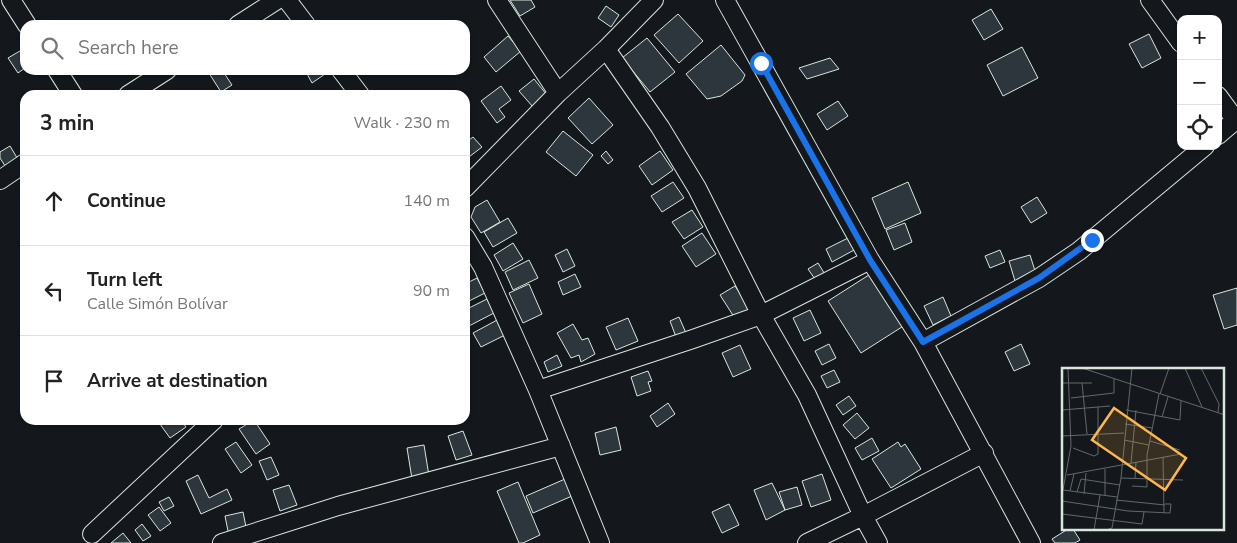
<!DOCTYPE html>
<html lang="en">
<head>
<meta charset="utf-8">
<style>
	:root { --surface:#fff; --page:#f2f2f2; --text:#222; --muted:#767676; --line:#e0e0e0 }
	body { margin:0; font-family:"Nunito Sans",sans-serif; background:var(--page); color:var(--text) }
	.controls { position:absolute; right:15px; top:15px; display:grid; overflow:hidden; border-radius:10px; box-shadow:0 1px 4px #0004 }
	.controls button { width:45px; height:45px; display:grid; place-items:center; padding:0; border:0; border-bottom:1px solid var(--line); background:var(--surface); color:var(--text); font:25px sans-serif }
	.stop { position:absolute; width:15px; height:15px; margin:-11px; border:4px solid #1a73e8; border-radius:50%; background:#fff }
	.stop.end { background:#1a73e8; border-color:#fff; box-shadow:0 1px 5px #0008 }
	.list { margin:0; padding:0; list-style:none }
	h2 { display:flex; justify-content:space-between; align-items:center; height:65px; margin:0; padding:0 20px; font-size:21px }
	h2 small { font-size:16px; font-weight:400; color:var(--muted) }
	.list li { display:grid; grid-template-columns:32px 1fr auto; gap:15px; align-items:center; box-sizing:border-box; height:90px; padding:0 20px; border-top:1px solid var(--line) }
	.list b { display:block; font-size:19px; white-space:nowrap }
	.list p { margin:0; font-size:16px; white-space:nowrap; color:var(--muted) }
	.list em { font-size:16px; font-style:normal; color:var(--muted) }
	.icon { flex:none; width:28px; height:28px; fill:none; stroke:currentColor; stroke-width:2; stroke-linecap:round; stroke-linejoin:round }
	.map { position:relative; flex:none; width:1237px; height:543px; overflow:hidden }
	.search { position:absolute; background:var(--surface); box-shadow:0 1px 4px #0004; left:20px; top:20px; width:450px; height:55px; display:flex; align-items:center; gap:12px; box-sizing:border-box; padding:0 18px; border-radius:15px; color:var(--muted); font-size:19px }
	.panel { position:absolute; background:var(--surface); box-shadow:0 1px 4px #0004; left:20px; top:90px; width:450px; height:335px; border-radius:15px }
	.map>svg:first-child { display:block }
	.building { fill:#2c363c; stroke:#d8e6dc }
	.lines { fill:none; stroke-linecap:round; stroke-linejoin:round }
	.minor-casing { stroke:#d8e6dc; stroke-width:20 }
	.minor { stroke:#14181c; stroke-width:18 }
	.route { stroke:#1a73e8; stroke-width:6 }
	.inset-road { fill:none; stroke:#626a69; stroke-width:1 }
	.view { fill:#ffb74d; fill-opacity:0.15; stroke:#ffb74d; stroke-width:2.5 }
	.inset-edge { fill:none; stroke:#d8e6dc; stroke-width:2.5 }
</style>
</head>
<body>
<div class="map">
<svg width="1237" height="543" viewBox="0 0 1237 543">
	<rect width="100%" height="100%" fill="#14181c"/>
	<path class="building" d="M510,0h21l4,7 -15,9z
		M606,6l13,9 -8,12 -13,-9z
		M991,9l12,20 -19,11 -12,-20z
		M678,14l25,27 -24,22 -25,-28z
		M1149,34l12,24 -19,10 -13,-24z
		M508,36l13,15 -25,21 -12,-15z
		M647,38l28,34 -25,20 -28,-34z
		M721,45l24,30 -3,6 -21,15 -14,3 -21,-25z
		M1022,47l16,31 -35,18 -16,-31z
		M25,48v20l-7,5 -10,-15z
		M830,58l9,11 -32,10 -8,-11z
		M207,70h15l10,15 -11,7z
		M305,70h17l3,4 -13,9z
		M534,79l13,16 -14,12 -14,-16z
		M501,86l10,14 -12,9 6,8 -8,6 -16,-22z
		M589,98l24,27 -21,19 -24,-26z
		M838,101l10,15 -21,14 -10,-16z
		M563,131l30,24 -17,21 -30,-24z
		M473,137l9,10 -17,13v-17z
		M10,146l9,15 -12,8 -7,-11v-6z
		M606,151l7,9 -5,4 -7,-8z
		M660,151l13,19 -21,15 -13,-19z
		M673,182l11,16 -22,14 -11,-16z
		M908,182l13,31 -36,16 -13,-31z
		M1037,197l10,16 -16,10 -10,-16z
		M487,200l13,22 -19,11 -10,-16 4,-10z
		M692,210l11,17 -19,12 -12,-17z
		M508,218l9,15 -24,14 -9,-15z
		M905,223l7,19 -18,8 -8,-20z
		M702,233l14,21 -20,13 -14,-21z
		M850,237l6,12 -24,13 -6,-13z
		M513,243l10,16 -20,12 -9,-16z
		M567,249l8,17 -12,6 -8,-17z
		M1000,250l5,12 -15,6 -5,-12z
		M1030,255l6,19 -21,7 -6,-20z
		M529,260l9,18 -25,12 -8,-18z
		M818,263l8,13 -9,6 -9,-13z
		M872,273l33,52 -44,28 -33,-52z
		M575,274l6,13 -18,8 -5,-13z
		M477,278l8,15 -20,10v-19z
		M529,284l13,30 -19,9 -14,-30z
		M735,286l16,24 -15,10 -16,-25z
		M1237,288v37l-13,4 -11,-34z
		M943,297l8,19 -18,9 -9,-19z
		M487,299l7,14 -27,14 -2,-5v-12z
		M810,310l11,23 -17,8 -11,-23z
		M679,317l7,16 -10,4 -6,-16z
		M628,318l10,23 -22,9 -10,-23z
		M499,319l8,15 -26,13 -8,-14z
		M573,324l9,16 6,-2 7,16 -14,8 -2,-7 -8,3 -14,-25z
		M829,344l7,14 -14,7 -7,-14z
		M1021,344l9,20 -16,7 -9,-19z
		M740,345l11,24 -18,8 -11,-24z
		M557,355l5,11 -14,6 -4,-10z
		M834,370l6,12 -13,6 -6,-12z
		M648,371l4,10 -4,1 3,9 -14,5 -6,-19z
		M849,396l7,10 -13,9 -7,-10z
		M668,403l7,11 -18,13 -7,-11z
		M857,413l12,15 -14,11 -12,-14z
		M157,420h24l5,7 -16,11z
		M254,420l16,24 -14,10 -17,-25z
		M616,427l5,23 -21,5 -5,-22z
		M463,431l9,24 -16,5 -8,-24z
		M872,438l7,13 -17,9 -7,-12z
		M236,442l16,23 -11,8 -16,-24z
		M898,442l3,5 4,-3 16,25 -30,19 -19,-29z
		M424,445l5,31 -17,3 -5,-31z
		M271,457l8,18 -12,5 -8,-19z
		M822,474l9,26 -20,7 -9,-26z
		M198,475l11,23 18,-9 5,11 -31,14 -15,-33z
		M565,479l7,17 -39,17 -7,-17z
		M518,482l22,53 -17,8h-4l-22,-52z
		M772,483l13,27 -19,10 -12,-30z
		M289,485l8,20 -17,6 -7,-21z
		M797,487l5,18 -17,5 -6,-18z
		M169,497l5,9 -10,5 -5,-9z
		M729,504l10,21 -17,8 -10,-21z
		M159,507l12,16 -11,8 -12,-16z
		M243,512l4,20 -18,4 -4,-20z
		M142,524l9,12 -8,5 -8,-11z
		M1068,529h5l7,11 -5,3h-20l-3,-4z
		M123,533l8,10h-20z"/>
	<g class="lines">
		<defs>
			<path id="minor" d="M11,0l16,25
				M287,0l19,25
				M497,0l61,93
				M725,0l145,260 53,82 108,201
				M1150,0l31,43
				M238,25l39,-25
				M606,49l54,78 37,61 64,127 46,80 56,121 15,27
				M57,70l16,25
				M341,70l19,25
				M128,95l39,-25
				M1218,96l19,26
				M1218,135l19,-16
				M0,180l25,-17
				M465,188l93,-95 48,-44 48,-49
				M465,237l18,30 55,123 62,153
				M923,342l116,-64 40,-27 126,-105
				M538,390l155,-51 68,-24 109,-55
				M92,534l122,-114
				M222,543l116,-37 223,-60
				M807,543l56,-27 121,-63"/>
		</defs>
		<use href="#minor" class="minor-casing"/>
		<use href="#minor" class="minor"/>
	</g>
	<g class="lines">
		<path class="route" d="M761,63l109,197 53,82 116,-64 53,-38"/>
	</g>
	<g transform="translate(1062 368)">
		<rect width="162" height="162" fill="#14181c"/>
		<path class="inset-road" d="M20,0l143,47M123,0l17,39M139,0l18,36 -1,8M0,15h30M20,15l5,51M98,26l9,-26M9,30l43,-5v-14M0,42l48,-4M64,42l54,10 1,-19M100,49l6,-20M63,56l27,4M0,68l62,-3M62,72l25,5M88,73l30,9M11,80l21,8 4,-2v-47M101,89l1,56M69,95l5,-53M43,101v26M5,107l114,-21M59,110l62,2M73,110l1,-16M70,118l15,1v-32l12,-61M1,122l54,7M8,123l4,-17M15,124l4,-13 39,6M22,126l2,-21M0,127l9,-49 -3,-78M54,132l49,5M0,133l66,10 42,2 1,-9h-6M0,146l80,10 2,-12M32,162l6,-35M44,162l6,-2 9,-50 11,-110"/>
		<path class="view" d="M52,40l72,50 -21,32 -73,-50z"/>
		<rect width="162" height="162" class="inset-edge"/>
	</g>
</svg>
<div class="controls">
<button>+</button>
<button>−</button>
<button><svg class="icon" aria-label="locate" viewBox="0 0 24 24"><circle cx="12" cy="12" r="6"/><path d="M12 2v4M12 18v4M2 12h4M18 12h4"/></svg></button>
</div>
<div class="stop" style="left:761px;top:63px"></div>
<div class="stop end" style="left:1092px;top:240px"></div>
<div class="search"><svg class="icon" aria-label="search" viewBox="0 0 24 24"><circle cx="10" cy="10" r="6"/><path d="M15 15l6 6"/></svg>Search here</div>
<section class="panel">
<h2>3 min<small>Walk · 230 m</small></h2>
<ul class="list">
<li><svg class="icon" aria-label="ahead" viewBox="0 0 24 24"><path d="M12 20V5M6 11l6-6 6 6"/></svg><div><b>Continue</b></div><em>140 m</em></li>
<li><svg class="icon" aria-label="left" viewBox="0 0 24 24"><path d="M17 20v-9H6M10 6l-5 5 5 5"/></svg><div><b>Turn left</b><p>Calle Simón Bolívar</p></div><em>90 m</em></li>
<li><svg class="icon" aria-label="arrive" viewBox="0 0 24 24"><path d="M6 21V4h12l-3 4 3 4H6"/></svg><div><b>Arrive at destination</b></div></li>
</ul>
</section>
</div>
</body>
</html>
